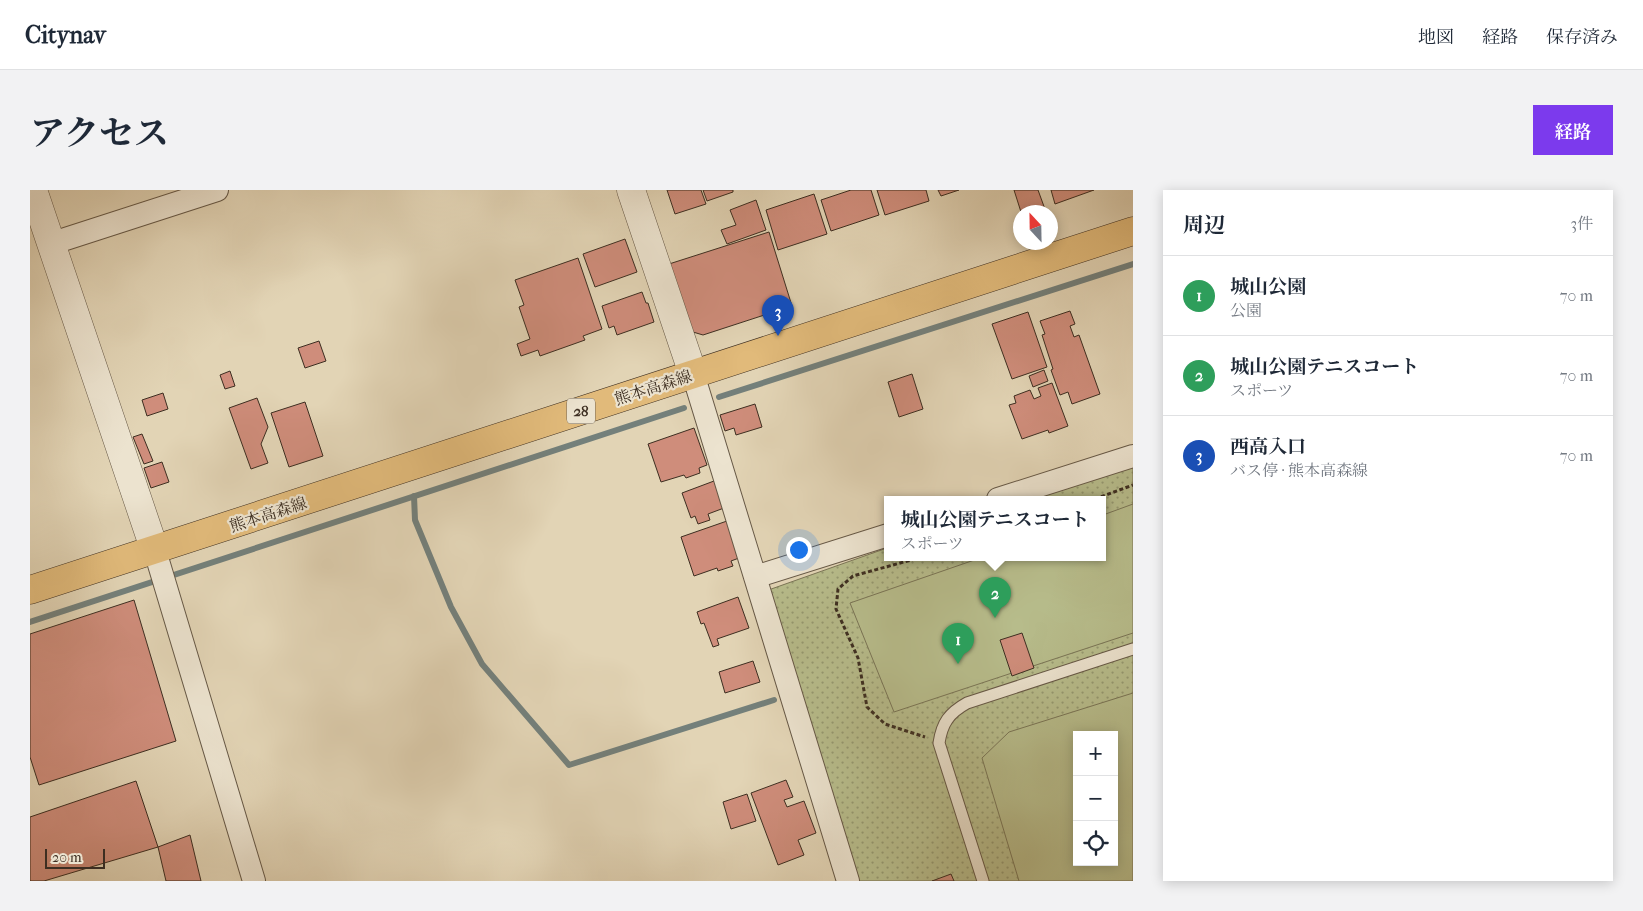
<!DOCTYPE html>
<html lang="ja">
<head>
<meta charset="utf-8">
<style>
	:root { --surface:#fff; --page:#f2f2f3; --text:#1f2937; --muted:#747a83; --line:#e0e1e3; --accent:#7c3aed }
	body { margin:0; font-family:"IM FELL French Canon","Noto Serif JP",serif; background:var(--page); color:var(--text) }
	.controls { position:absolute; right:15px; bottom:15px; display:grid; overflow:hidden; border-radius:0px; box-shadow:0 2px 12px #0003 }
	.controls button { width:45px; height:45px; display:grid; place-items:center; padding:0; border:0; border-bottom:1px solid var(--line); background:var(--surface); color:var(--text); font:25px sans-serif }
	.compass { position:absolute; left:983px; top:15px; width:45px; height:45px; border-radius:50%; background:var(--surface); box-shadow:0 2px 12px #0003; rotate:338deg }
	.scale { position:absolute; left:15px; bottom:12px; width:60px; box-sizing:border-box; padding-left:5px; border:2px solid #3d2e21; border-top:0; font-size:14px; line-height:18px; white-space:nowrap; color:#3d2e21; -webkit-text-stroke:4px #ece3cf; paint-order:stroke }
	.you { position:absolute; left:768px; top:359px; width:18px; height:18px; margin:-12px; border:4px solid #fff; border-radius:50%; background:#1a73e8; box-shadow:0 0 0 8px #1a73e833 }
	.badge { display:grid; place-items:center; width:32px; height:32px; border-radius:50%; background:var(--accent); color:#fff; font-size:16px; font-weight:700 }
	.pin { position:absolute; translate:-50% -41px; filter:drop-shadow(0 1px 2px #0008) }
	.pin::after { content:''; position:absolute; top:26px; width:18px; height:15px; background:inherit; clip-path:polygon(0 0,100% 0,50% 100%) }
	.popup { position:absolute; left:854px; top:306px; width:222px; height:65px; box-sizing:border-box; display:grid; place-content:center; border-radius:0px; background:var(--surface); filter:drop-shadow(0 1px 4px #0005); font-size:16px; white-space:nowrap; color:var(--muted) }
	.popup b { font-size:19px; color:var(--text) }
	.popup::after { content:''; position:absolute; left:50%; top:100%; margin-left:-10px; border:10px solid transparent; border-top-color:var(--surface) }
	.list { margin:0; padding:0; list-style:none }
	h2 { display:flex; justify-content:space-between; align-items:center; height:65px; margin:0; padding:0 20px; font-size:21px }
	h2 small { font-size:16px; font-weight:400; color:var(--muted) }
	.list li { display:grid; grid-template-columns:32px 1fr auto; gap:15px; align-items:center; box-sizing:border-box; height:80px; padding:0 20px; border-top:1px solid var(--line) }
	.list b { display:block; font-size:19px; white-space:nowrap }
	.list p { margin:0; font-size:16px; white-space:nowrap; color:var(--muted) }
	.list em { font-size:16px; font-style:normal; color:var(--muted) }
	.icon { flex:none; width:28px; height:28px; fill:none; stroke:currentColor; stroke-width:2; stroke-linecap:round; stroke-linejoin:round }
	.map { position:relative; flex:none; width:1103px; height:691px; overflow:hidden; border-radius:0px }
	header { display:flex; align-items:center; gap:30px; box-sizing:border-box; height:70px; padding:0 25px; background:var(--surface); border-bottom:1px solid var(--line) }
	header strong { font-size:24px }
	nav { display:flex; gap:28px; margin-inline-start:auto; font-size:18px }
	.intro { display:flex; align-items:center; justify-content:space-between; box-sizing:border-box; height:120px; padding:0 30px }
	h1 { margin:0; font-size:35px }
	.button { padding:12px 22px; border-radius:0px; background:var(--accent); color:#fff; font-size:18px; font-weight:700 }
	main { display:flex; gap:30px; padding:0 30px }
	aside { flex:1; background:var(--surface); border-radius:0px; box-shadow:0 2px 12px #0003 }
	.map>svg:first-child { display:block }
	.grass { fill:url(#grass-dots); stroke:#7a7556; fill-rule:evenodd }
	.pitch { fill:#b7bc8b; stroke:#7a7556; fill-rule:evenodd }
	.lines { fill:none; stroke-linecap:round; stroke-linejoin:round }
	.stream { stroke:#74807b; stroke-width:6 }
	.building { fill:#cf8d7b; stroke:#3d2e21 }
	.service-casing { stroke:#665846; stroke-width:13 }
	.minor-casing { stroke:#665846; stroke-width:24 }
	.tertiary-casing { stroke:#665846; stroke-width:29 }
	.primary-casing { stroke:#3d2e21; stroke-width:29 }
	.path { stroke:#3d2e21; stroke-width:3; stroke-dasharray:4 2.5; stroke-linecap:butt }
	.service { stroke:#ece3cf; stroke-width:11 }
	.minor { stroke:#ece3cf; stroke-width:22 }
	.tertiary { stroke:#ece3cf; stroke-width:28 }
	.primary { stroke:#e1ba7a; stroke-width:28 }
	.labels { text-anchor:middle; stroke-width:4.5; stroke-linejoin:round; paint-order:stroke }
	.shield { fill:#ece3cf; stroke:#726455; stroke-width:1 }
	.shield-label { font-size:15px; font-weight:bold; fill:#3d2e21 }
	.street-label { font-size:16px; fill:#3d2e21; stroke:#ece3cf }
</style>
</head>
<body>
<header>
<strong>Citynav</strong>
<nav><a>地図</a><a>経路</a><a>保存済み</a></nav>
</header>
<div class="intro"><h1>アクセス</h1><a class="button">経路</a></div>
<main>
<div class="map">
<svg width="1103" height="691" viewBox="0 0 1103 691">
	<defs>
		<pattern id="grass-dots" width="8" height="8" patternUnits="userSpaceOnUse" patternTransform="scale(1.25)"><rect width="8" height="8" fill="#b7bc8b"/><path d="M2 2h.1M6 6h.1" fill="none" stroke="#969971" stroke-width="1.8" stroke-linecap="round"/></pattern>
	</defs>
	<rect width="100%" height="100%" fill="#e2d4b5"/>
	<filter id="stains"><feTurbulence type="fractalNoise" baseFrequency=".004" numOctaves="4"/><feColorMatrix values="0 0 0 0 .2 0 0 0 0 .09 0 0 0 0 .02 0 0 0 .5 -.17"/></filter>
	<radialGradient id="worn" r=".72"><stop offset=".6" stop-color="#630" stop-opacity="0"/><stop offset="1" stop-color="#630" stop-opacity=".3"/></radialGradient>
	<path class="grass" d="M1103,271v420h-279l-94,-288 127,-45 1,9h214v-58h-77zM1047,545h37v127h-37z"/>
	<path class="pitch" d="M1103,314v129l-239,79 -44,-109 133,-46h119l1,-42z
		M1103,503v188h-114l-37,-123 27,-26zM1047,545h37v127h-37z"/>
	<g class="lines">
		<path class="stream" d="M689,207l414,-133
			M384,306l1,24 36,87 31,57 87,101 205,-65
			M0,432l654,-214"/>
	</g>
	<path class="building" d="M637,0h34l5,14 -31,10z
		M673,0h30v2l-26,9z
		M821,0h20l8,25 -48,16 -10,-31z
		M847,0h49l3,11 -44,14z
		M908,0h21l-18,6z
		M984,0h24l8,22h-25z
		M1021,0h43l-39,14z
		M784,4l13,40 -49,16 -12,-40z
		M726,10l10,30 -39,14 -6,-14 15,-5 -6,-15z
		M739,42l23,74 -89,29 -10,-3 -24,-68z
		M595,49l12,33 -42,15 -12,-33z
		M548,68l24,71 -19,7 2,4 -45,16 -2,-6 -17,6 -4,-12 13,-5 -11,-32 5,-2 -9,-25z
		M612,102l4,11h2l6,19 -37,13 -3,-9 -5,2 -7,-22z
		M1040,121l5,13 -5,2 4,11 5,-2 21,59 -28,10 -4,-12 -8,3 -9,-25 2,-1 -11,-34 3,-1 -5,-13z
		M998,122l19,55 -35,12 -20,-55z
		M289,151l7,20 -21,7 -7,-20z
		M1014,180l4,11 -15,6 -4,-11z
		M200,181l5,15 -10,3 -5,-14z
		M882,184l11,35 -24,8 -11,-35z
		M1022,193l16,43 -19,7 -1,-3 -26,9 -13,-34 7,-2 -2,-7 16,-6 4,9 7,-3 -3,-8z
		M133,203l5,16 -21,7 -5,-16z
		M227,208l11,29 -7,17 7,19 -17,6 -22,-61z
		M275,212l18,54 -34,11 -18,-54z
		M725,214l7,23 -26,8 -2,-7 -9,3 -5,-16z
		M664,238l13,37 -8,3 1,5 -14,5 -2,-3 -23,7 -13,-38z
		M112,244l11,27 -9,3 -11,-27z
		M132,272l7,20 -18,6 -7,-20z
		M684,291l10,27 -16,6 2,6 -12,4 -3,-8 -4,2 -9,-25z
		M697,331l12,37 -8,3 2,5 -15,5 -1,-3 -23,8 -13,-39z
		M708,407l11,31 -32,11 2,6 -6,2 -9,-24 -3,1 -4,-12z
		M104,410l42,141 -137,44 -9,-28v-123z
		M992,443l12,35 -22,8 -12,-36z
		M723,471l7,21 -35,11 -6,-21z
		M756,590l7,17 -9,3 3,7 17,-6 12,32 -18,7 6,15 -26,10 -27,-72z
		M106,591l22,66 -114,34h-14v-64z
		M717,604l9,27 -25,8 -8,-27z
		M160,645l11,46h-35l-8,-34z
		M921,684l3,7h-22z"/>
	<g class="lines">
		<defs>
			<path id="service" d="M953,691l-44,-138c3,-20 10,-30 28,-40l166,-54"/>
			<path id="minor" d="M20,54l167,-54
				M663,184l155,507
				M968,309l135,-43
				M125,361l99,330
				M725,387l133,-42"/>
			<path id="tertiary" d="M3,0l122,361
				M601,0l62,184"/>
			<path id="primary" d="M0,400l1103,-359"/>
		</defs>
		<use href="#service" class="service-casing"/>
		<use href="#minor" class="minor-casing"/>
		<use href="#tertiary" class="tertiary-casing"/>
		<use href="#primary" class="primary-casing"/>
		<path class="path" d="M1065,309l38,-14
			M892,367l-69,19 -15,13 -2,20 22,49 9,49 18,17 40,13"/>
		<use href="#service" class="service"/>
		<use href="#minor" class="minor"/>
		<use href="#tertiary" class="tertiary"/>
		<use href="#primary" class="primary"/>
	</g>
	<g class="labels">
		<rect class="shield" x="537" y="208.5" width="28" height="25" rx="4"/>
		<g class="shield-label">
			<text x="551" y="226">28</text>
		</g>
		<g class="street-label">
			<text transform="translate(623 197) rotate(-18)" y="6">熊本高森線</text>
			<text transform="translate(238 324) rotate(-18)" y="6">熊本高森線</text>
		</g>
	</g>
	<rect width="100%" height="100%" filter="url(#stains)"/>
	<rect width="100%" height="100%" fill="url(#worn)"/>
</svg>
<div class="controls">
<button>+</button>
<button>−</button>
<button><svg class="icon" aria-label="locate" viewBox="0 0 24 24"><circle cx="12" cy="12" r="6"/><path d="M12 2v4M12 18v4M2 12h4M18 12h4"/></svg></button>
</div>
<svg class="compass" viewBox="-18 -18 36 36"><path d="M0-13l5 13h-10z" fill="#e53935"/><path d="M0 13l5-13h-10z" fill="#747a83"/></svg>
<div class="scale">20 m</div>
<div class="you"></div>
<div class="pin badge" style="left:928px;top:474px;background:#2e9e5b">1</div>
<div class="pin badge" style="left:965px;top:428px;background:#2e9e5b">2</div>
<div class="popup"><b>城山公園テニスコート</b>スポーツ</div>
<div class="pin badge" style="left:748px;top:146px;background:#1a4fb4">3</div>
</div>
<aside>
<h2>周辺<small>3件</small></h2>
<ul class="list">
<li><span class="badge" style="background:#2e9e5b">1</span><div><b>城山公園</b><p>公園</p></div><em>70 m</em></li>
<li><span class="badge" style="background:#2e9e5b">2</span><div><b>城山公園テニスコート</b><p>スポーツ</p></div><em>70 m</em></li>
<li><span class="badge" style="background:#1a4fb4">3</span><div><b>西高入口</b><p>バス停 · 熊本高森線</p></div><em>70 m</em></li>
</ul>
</aside>
</main>
</body>
</html>
